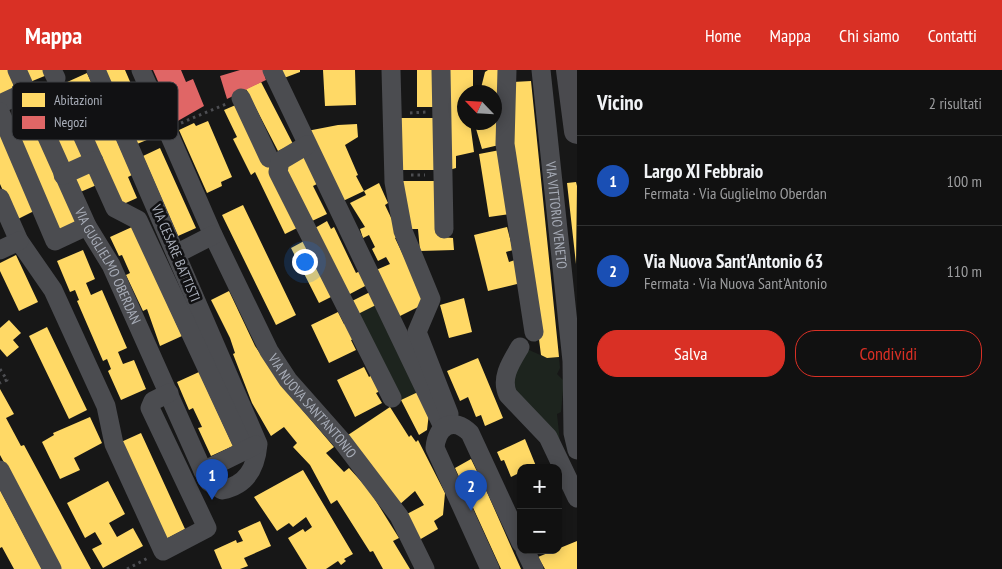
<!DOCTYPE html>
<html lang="it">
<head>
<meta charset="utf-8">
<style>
	:root { --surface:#111; --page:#1e1f1f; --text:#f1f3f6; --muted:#9c9d9f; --line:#303131; --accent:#d93025 }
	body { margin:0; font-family:"PT Sans Narrow",sans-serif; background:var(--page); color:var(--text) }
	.controls { position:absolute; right:15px; bottom:15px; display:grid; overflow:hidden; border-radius:10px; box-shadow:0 2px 12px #0003 }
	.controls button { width:45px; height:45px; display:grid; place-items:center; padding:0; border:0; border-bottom:1px solid var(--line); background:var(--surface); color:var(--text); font:25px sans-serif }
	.compass { position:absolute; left:457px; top:15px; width:45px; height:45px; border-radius:50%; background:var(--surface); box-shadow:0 2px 12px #0003; rotate:295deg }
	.you { position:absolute; left:304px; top:191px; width:18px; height:18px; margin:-12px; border:4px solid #fff; border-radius:50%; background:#1a73e8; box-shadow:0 0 0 8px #1a73e833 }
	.badge { display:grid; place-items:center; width:32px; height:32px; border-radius:50%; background:var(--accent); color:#fff; font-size:16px; font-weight:700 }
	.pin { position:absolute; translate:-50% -41px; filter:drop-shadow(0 1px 2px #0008) }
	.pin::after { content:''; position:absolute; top:26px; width:18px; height:15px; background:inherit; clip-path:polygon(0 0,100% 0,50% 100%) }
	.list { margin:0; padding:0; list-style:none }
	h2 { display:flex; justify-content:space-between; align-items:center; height:65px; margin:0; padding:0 20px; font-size:21px }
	h2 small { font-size:16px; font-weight:400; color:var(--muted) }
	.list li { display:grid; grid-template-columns:32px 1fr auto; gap:15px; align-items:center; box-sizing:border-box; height:90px; padding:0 20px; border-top:1px solid var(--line) }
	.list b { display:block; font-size:19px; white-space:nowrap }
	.list p { margin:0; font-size:16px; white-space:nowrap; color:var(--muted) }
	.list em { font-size:16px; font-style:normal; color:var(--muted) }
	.actions { display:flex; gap:10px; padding:15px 20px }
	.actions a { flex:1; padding:11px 0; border:1px solid var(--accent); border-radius:20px; text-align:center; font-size:18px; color:var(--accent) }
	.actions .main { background:var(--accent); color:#fff }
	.map { position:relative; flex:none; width:577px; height:499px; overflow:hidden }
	header { display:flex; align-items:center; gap:30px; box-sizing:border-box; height:70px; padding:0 25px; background:var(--accent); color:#fff }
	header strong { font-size:24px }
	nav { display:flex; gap:28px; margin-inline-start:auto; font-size:18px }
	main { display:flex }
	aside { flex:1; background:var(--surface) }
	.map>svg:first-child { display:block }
	.green { fill:#1d241e }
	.homes { fill:#ffd966 }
	.shops { fill:#e06666 }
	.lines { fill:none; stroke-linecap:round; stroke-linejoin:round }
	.path { stroke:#4d4e52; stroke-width:3; stroke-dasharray:2.5 4; stroke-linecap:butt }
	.street { stroke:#4b4c50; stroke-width:19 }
	.secondary { stroke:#4a4a4e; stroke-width:26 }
	.labels { text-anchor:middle; stroke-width:5; stroke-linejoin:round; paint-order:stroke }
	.street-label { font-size:14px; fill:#a8adb8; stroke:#111113 }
	.key { fill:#111113; stroke:#3e4045; stroke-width:1 }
	.key-label { font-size:14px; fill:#a8adb8 }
</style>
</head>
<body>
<header>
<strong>Mappa</strong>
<nav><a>Home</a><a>Mappa</a><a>Chi siamo</a><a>Contatti</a></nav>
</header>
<main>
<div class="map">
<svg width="577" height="499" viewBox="0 0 577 499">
	<rect width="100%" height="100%" fill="#171717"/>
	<path class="green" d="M376,235l42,87 -17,8 -43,-86z
		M527,279l20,9 12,-1 1,11 -3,6 7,7 -3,31 -4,2 4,37 -48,-56 -2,-19z"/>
	<path class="homes" d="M0,0h9l7,18 -16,7z
		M24,0h21l2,5 -17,7z
		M104,0h21l29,67 -17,7z
		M280,0h20v2l-16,6z
		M323,0h32l1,35 -31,1z
		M417,0h19v37h-19z
		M446,0h27v20l-9,2v30h6l4,30 -18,4v12l-7,2z
		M488,0h11v75l-17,4 -8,-27h20v-30h-14l5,-20z
		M87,3l45,102 -4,2 9,21 -18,8 -54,-123z
		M531,11l28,276 -12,1 -6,-3 -10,-79 -21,-131 3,-63z
		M261,12l32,62 -15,7 -32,-62z
		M55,17l31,70 -20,9 -31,-70z
		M238,34l61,123 -14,7 -30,-62 -4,3 -18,-36 4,-2 -13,-27z
		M398,48h39v52h-37z
		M208,51l24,56 -11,5 1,4 -15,7 -28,-63 15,-7 2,3z
		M32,53l46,101 -19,8 -45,-101z
		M357,54l1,13 -13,8 13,30 -2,1 8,15 -21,10 -36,-70 31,-6z
		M0,58l36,82 -20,10 -16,-36z
		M160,78l36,80 -18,8 -35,-80z
		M500,80l10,64 -21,3 -10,-63z
		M305,86l14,27 -6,3 14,28 -15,7 -28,-54z
		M92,98l7,16 -21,9 -7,-15z
		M399,111h38l2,56 14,1 1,12 -34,1 -2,-22h-9z
		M576,112l1,4 -1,78 -9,-81z
		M379,113l9,20 -3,2 10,21 -2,1 4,10 -2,1 31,65 -28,14 -22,-47 14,-6 -4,-7 -8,4 -6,-12 3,-2 -6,-12 -6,3 -3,-9 5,-2 -15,-24 16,-8 -2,-4z
		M243,135l53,110 -20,10 -54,-110z
		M327,151l4,8 3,-2 22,46 4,-2 7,14 -19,10 -33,-67z
		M132,157l50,109 -22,10 -13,-37 -4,2 -17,-36 4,-2 -8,-18 -3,1 -9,-19z
		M507,157l6,23 -7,2 3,10 6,-2 6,23 -33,8 -14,-56z
		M306,170l27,56 -14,7 -28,-55z
		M83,180l12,29 -9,4 5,12 11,-5 25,58 -9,4 5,12 11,-4 12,29 -25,11 -13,-29 3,-2 -4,-10 -4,2 -26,-60 2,-1 -4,-10 -5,2 -13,-31z
		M16,185l22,47 -19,9 -19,-40v-8z
		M229,221l26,55 27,40 52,61 -8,6 18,19 5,-4 20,22 30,48 -6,3 17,28h-27l-10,-18 -3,1 -33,-52 -6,4 -21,-39 -17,-18 4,-4 -13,-16 -13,9 -19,-33 -19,-49 2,-1 -5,-15 -19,-38z
		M370,222l6,13 -18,9 -6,-13z
		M464,228l8,34 -23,6 -9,-33z
		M338,242l6,12 3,-1 7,16 -3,1 5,10 -27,13 -18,-38z
		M9,250l12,13 -8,7 6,7 -12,10 -7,-8v-21z
		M47,257l40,83 -18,9 -40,-83z
		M478,288l25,60 -18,8 -4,-11 -5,2 -8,-20 -8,4 -13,-30z
		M364,297l5,10 3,-2 8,16 -4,2 6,10 -27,14 -18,-37z
		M199,302l34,74 -22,10 -13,-28 4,-1 -9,-19 -4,2 -12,-28z
		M0,319l14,25 -8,4 15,28 3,-1 67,124h-30l-61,-114z
		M418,322l11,21 -2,17 -8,5 -18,-35z
		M390,337l19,30 2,-2 5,7 2,-2 27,53 -2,22 -9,6 4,8 -19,11 -14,-25 19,-10 -9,-14 -16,14 -51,-70z
		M90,347l12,26 -28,15 6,12 -20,9 -18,-37 12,-7 -1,-2z
		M141,363l44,96 -19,10 -45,-97z
		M525,369l11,27 -15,2v4l-10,5 -7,-17 -3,1 -4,-9z
		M471,389l15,31 35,79h-20l-46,-101z
		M303,400l50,84 -9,5 2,2 -5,4 -3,-4 -12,8h-19l-19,-31 15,-9 2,3 7,-5 -6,-10 -13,10 -4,-4 -12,8 -23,-34z
		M108,411l17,33 -16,9 8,14 16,-9 10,18 -40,22 -11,-19 10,-5 -7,-12 -10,6 -18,-35z
		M0,420l42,79h-28l-12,-22 -2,1z
		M260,451l11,25 -27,12 4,8 -8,3h-18l-8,-19 22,-10 1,3 6,-2 -5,-10z
		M577,471v28h-32l-7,-12z"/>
	<path class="shops" d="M153,0h28l5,12 7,-3 11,27 -28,16z
		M240,0h23l3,10 -39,19 -7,-23z"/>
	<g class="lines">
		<path class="path" d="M410,43l16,-1
			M181,53l45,-19
			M411,105h14
			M0,299l7,11 -7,3
			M127,499l21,-11"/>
		<g class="street">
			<path id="s1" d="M17,0l70,156 24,39 92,206 6,11 13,8c25,-5 34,-22 36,-46l-162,-374"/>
			<path d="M52,0l4,8"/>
			<path id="s2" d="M141,0l72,165 56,116 19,29 54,61 57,75 26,53"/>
			<path d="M272,0l171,357"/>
			<path d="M391,0l3,112 9,49 28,68 -14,33 32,82"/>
			<path d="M441,0l3,159"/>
			<path d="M507,0l-2,74 29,188"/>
			<path id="s3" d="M541,0l31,291 1,72 4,17"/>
			<path d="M65,27l50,111 23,12 107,230"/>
			<path d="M241,28l28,60"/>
			<path d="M0,34l17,-8"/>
			<path d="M0,42l55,129 32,-15"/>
			<path d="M307,75l-27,16 -2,11 114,226"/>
			<path d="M63,105l31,-14"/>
			<path d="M0,128l19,43 34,49 53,116 8,38 49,107 44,-23 -57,-120 3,-7 16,-8"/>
			<path d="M0,180l19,-9"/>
			<path d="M176,184l37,-19"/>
			<path d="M520,277c-9,15 -20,31 -12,48l40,42 29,61"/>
			<path d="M0,400l52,99"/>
			<path d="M203,401l53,-26"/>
			<path d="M525,480l9,19"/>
			<path d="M490,499l-55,-121c2,-22 18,-32 35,-15l51,110"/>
		</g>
		<path class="secondary" d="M569,0l8,61"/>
	</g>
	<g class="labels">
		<g class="street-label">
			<text dy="5" stroke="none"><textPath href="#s3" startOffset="146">VIA VITTORIO VENETO</textPath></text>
			<text transform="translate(176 183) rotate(67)" y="5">VIA CESARE BATTISTI</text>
			<text dy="5" stroke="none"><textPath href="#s1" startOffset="216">VIA GUGLIELMO OBERDAN</textPath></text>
			<text dy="5" stroke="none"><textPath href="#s2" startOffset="379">VIA NUOVA SANT'ANTONIO</textPath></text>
		</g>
	</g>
	<rect x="12" y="12" width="166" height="58" rx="8" class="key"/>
	<rect x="22" y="23" width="23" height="14" fill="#ffd966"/>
	<rect x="22" y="46" width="23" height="13" fill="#e06666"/>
	<g class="key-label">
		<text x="54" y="35">Abitazioni</text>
		<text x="54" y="57">Negozi</text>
	</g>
</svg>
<div class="controls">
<button>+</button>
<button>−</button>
</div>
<svg class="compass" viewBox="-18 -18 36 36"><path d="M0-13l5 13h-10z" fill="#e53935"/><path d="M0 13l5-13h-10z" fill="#9c9d9f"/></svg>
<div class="you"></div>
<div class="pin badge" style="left:212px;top:430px;background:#1a4fb4">1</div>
<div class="pin badge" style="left:471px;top:441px;background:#1a4fb4">2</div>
</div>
<aside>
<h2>Vicino<small>2 risultati</small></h2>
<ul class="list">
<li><span class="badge" style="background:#1a4fb4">1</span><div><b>Largo XI Febbraio</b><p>Fermata · Via Guglielmo Oberdan</p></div><em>100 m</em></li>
<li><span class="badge" style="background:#1a4fb4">2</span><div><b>Via Nuova Sant'Antonio 63</b><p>Fermata · Via Nuova Sant'Antonio</p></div><em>110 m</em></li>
</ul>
<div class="actions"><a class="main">Salva</a><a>Condividi</a></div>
</aside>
</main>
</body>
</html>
